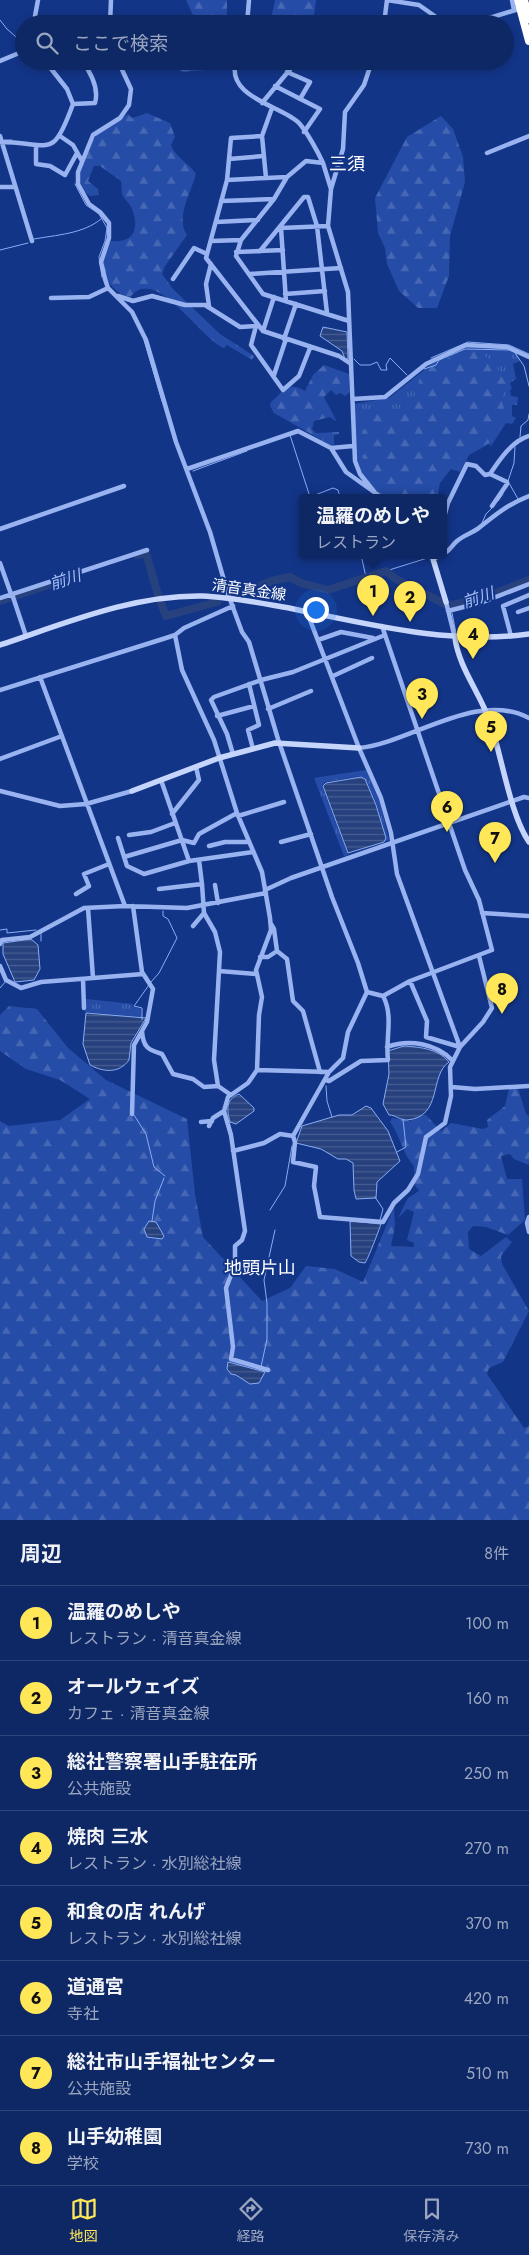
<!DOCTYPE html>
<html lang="ja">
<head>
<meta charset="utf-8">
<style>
	:root { --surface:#0e2866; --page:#1c346f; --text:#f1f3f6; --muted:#9ba6bf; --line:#2e447a; --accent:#ffe757 }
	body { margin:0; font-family:Jost,"Noto Sans JP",sans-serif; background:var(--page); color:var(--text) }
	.you { position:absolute; left:315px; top:609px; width:18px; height:18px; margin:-12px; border:4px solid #fff; border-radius:50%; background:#1a73e8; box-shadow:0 0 0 8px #1a73e833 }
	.badge { display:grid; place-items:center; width:32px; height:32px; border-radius:50%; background:var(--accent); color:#111; font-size:16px; font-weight:700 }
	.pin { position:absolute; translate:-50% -41px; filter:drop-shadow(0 1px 2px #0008) }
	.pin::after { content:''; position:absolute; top:26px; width:18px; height:15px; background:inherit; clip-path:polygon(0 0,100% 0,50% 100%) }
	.popup { position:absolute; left:299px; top:494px; width:148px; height:65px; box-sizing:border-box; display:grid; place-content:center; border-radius:5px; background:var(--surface); filter:drop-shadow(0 1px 4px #0005); font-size:16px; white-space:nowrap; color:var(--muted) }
	.popup b { font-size:19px; color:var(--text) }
	.popup::after { content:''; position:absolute; left:50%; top:100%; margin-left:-10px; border:10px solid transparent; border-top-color:var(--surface) }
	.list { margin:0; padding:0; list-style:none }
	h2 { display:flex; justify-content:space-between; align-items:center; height:65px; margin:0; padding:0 20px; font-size:21px }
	h2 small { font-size:16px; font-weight:400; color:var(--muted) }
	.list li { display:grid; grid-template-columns:32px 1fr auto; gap:15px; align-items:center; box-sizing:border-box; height:75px; padding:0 20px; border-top:1px solid var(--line) }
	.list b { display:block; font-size:19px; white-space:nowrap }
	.list p { margin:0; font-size:16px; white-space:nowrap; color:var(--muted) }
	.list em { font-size:16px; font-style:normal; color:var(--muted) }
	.icon { flex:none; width:28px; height:28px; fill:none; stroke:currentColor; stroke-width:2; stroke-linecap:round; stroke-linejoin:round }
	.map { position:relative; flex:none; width:529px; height:1520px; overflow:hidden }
	.search { position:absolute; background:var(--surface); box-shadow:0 2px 8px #0003; left:15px; right:15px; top:15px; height:55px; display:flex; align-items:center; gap:12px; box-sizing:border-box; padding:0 18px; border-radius:28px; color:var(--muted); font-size:19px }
	.sheet { height:665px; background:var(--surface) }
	nav { display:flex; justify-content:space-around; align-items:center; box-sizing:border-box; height:70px; border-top:1px solid var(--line); background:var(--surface); font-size:14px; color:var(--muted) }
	nav a { display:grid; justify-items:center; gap:2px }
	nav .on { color:var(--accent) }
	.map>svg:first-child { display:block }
	.grass { fill:url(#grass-tufts) }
	.forest { fill:url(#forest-firs) }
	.water { fill:url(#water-rules); stroke:#8aacf3 }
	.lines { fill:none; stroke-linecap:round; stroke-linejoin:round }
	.stream { stroke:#8aacf3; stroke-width:1 }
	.river { stroke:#27417e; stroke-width:8 }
	.street { stroke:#98b3f0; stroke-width:4.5 }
	.secondary { stroke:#c6d5fb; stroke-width:5.5 }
	.highway { stroke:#fff; stroke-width:8 }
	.labels { text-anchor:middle; stroke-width:4; stroke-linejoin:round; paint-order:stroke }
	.street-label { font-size:15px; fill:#fff; stroke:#133588 }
	.water-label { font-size:16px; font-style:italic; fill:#a4bef7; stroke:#133588 }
	.quarter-label { font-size:18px; fill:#fff; stroke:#133588 }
</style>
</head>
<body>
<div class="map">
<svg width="529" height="1520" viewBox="0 0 529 1520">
	<defs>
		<pattern id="grass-tufts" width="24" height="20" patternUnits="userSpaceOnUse" patternTransform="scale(1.25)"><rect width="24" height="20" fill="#254ca7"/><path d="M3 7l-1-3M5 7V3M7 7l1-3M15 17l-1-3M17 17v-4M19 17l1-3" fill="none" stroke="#4667b4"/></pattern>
		<pattern id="forest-firs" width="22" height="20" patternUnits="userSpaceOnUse" patternTransform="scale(1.25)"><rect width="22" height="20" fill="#254ca7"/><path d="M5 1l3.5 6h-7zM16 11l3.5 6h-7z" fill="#4667b4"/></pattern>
		<pattern id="water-rules" width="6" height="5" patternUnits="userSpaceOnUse" patternTransform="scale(1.25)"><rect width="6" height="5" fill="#27417e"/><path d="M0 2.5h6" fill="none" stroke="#475e91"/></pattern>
	</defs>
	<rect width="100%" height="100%" fill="#133588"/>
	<path class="grass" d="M472,347c14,1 45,-3 48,14l-7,3 3,15 -6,4 2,6 -2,1 1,6 7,1 -1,8h-5v11l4,2 -4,6 -6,-1 -15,23 -2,-2 -20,11 -9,17 -9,-3 -11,14 -3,14h-54c-32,-21 -29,-59 -29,-93l35,-6 45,-36 21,-10z
		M366,770l14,32 9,38 -5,2 2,-5 -9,-32 -12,-27 -5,-2 -35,6 -3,4 26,69 -4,1 -30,-78z
		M86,999l47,5 -1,2 9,3 1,8 -57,-5z"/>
	<path class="forest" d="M186,0h41v24h-30z
		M275,0h41l-3,24h-43z
		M154,61h60l-8,9 -22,2z
		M147,113l23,10 5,14 -4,8c4,12 18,18 25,29 -5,19 -21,44 -9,61l-22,31 -3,8 11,15 47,45 34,22 -2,4 -25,-15 -3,3c-23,-8 -70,-86 -94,-50 -17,-5 -30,-23 -27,-41 1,-5 5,-11 8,-16 22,2 29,-11 21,-32 -2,-5 -6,-8 -9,-13 -2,-3 -1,-11 -2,-15l-21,-15h-6l-6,15 10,8 1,6 -9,1 -8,-6 -4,-14 14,-34 6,-9 30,-19 4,4z
		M441,116l12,13 10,28 2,25 -15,54 -1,40 -12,32h-19l-19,-17 -12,-27 -2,-16 -7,-15 -3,-35 32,-61z
		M466,350c22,0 32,19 43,36l-7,9 1,11 6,11 -20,26 -32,16 -18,24 -6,14h-48l-19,-19 -6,-10 5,-16 6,-6 -4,-6 -9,4 -1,-4 23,-34 13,7h16l12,-38 14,-11z
		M324,365l25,9v18l-4,4 -5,-3 -4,2 -5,-5 -7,7 13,25 -7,-5 -16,4 -2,8 4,4 23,-1v2l-5,1v10l-2,1 -58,-33 -4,-7 1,-4c13,-12 18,-21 34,-11l8,-16z
		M9,1006l28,3 31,39 38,32 81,39 8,75 8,43 59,64 28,-13 16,-22 29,3 28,13 31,-75 1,18 -4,21 23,1v-4l-7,-3 7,-28 -7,-3 -9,9 10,-20 11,-7 -5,-7v-18c-12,-13 -14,-31 -24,-44l2,-4 18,3 12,-6h4l15,16 10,-8 32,6 5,-2 -1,-7 18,-14 4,-17 9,-1 8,26 3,2v49l-15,-6 -4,-5 -9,2 6,23h15l3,41 -17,15 -22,-8 -13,-1 -5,6 1,17 12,7 25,-19 6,5 -11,14 1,8 27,47 -26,51 -14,6 -2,6 37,54 5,-2v94h-529v-399l9,5 51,-6 30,-21 -30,-19 -34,-11 -26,-18v-36z"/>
	<path class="water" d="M323,327l24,5 1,27h-3l-3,-8 -22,-15z
		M361,777l4,2 11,26 10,33 -2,4 -36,11 -25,-67 3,-3z
		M31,939l7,6 2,24 -6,11 -19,2 -12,-28v-11z
		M86,1013l60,5 -15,25 -2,17c-10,14 -26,12 -39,5l-7,-21z
		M404,1046c16,1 35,3 45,16 -20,13 -6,55 -42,58 -8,0 -11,-5 -18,-5l-6,-11 6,-30 -1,-23z
		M239,1094l15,14v3l-18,13 -6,-2c-3,-12 -5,-22 9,-28z
		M366,1106l5,2 17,23 12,30 -23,21 -1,16 -20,1 -2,-9 -1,-27 -7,-4h-8l-17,-10 -25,-6 6,-17 37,-11h13z
		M149,1221l7,1 8,14 -2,3 -15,-2 -3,-8z
		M350,1221l31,3c-2,6 -13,35 -16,39l-6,-1 -8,-6z
		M228,1362l37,10 -6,11 -9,1 -14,-9 -5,-1 -4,-5z"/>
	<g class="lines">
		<path class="stream" d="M0,20l7,9 17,15
			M42,61l5,6
			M4,140h8
			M75,184l11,21 13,9 8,14 -2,13 -6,16 3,20
			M34,239c22,-4 49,-5 67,-20
			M0,250l28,-7
			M144,340l18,61
			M515,353l9,13 5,20
			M431,358l37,-16 41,3 20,9
			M354,359l6,6h10l7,-3 4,8h6l-1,-5 4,-7 17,17
			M424,369l12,-4 3,-5 26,-11 44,1
			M290,435l20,62 23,-9 5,2 2,7
			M520,437l1,-11 7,-6 1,-6
			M193,471l54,-20
			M508,481l6,-18 1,-16
			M509,483l9,16
			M498,501l5,-7
			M482,523l4,-9 6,-6
			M361,555l5,22
			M386,571l51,-16
			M452,613l4,20
			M0,930l7,-1v4l29,-3
			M41,933v8
			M151,982l8,-9 18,-35 -9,-19 -5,-3v-5
			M0,988l6,-7
			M142,1020v-12l-8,-2 15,-21
			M326,1086l1,15 5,16
			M134,1115l12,19 8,33 11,9
			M397,1152l9,-5 -3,-28
			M375,1197l8,12 -3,11
			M270,1210l15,-24 7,-40
			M152,1221l3,-20 9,-23
			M261,1367l6,-28v-36l-3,-23 11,-50"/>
		<path class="river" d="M137,555l9,-2 12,42
			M233,594l18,-4 20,-9 19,-4 11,6 27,7 58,-19 10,8 53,27 37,-9 43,-17
			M0,601l57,-19
			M161,603l5,13 51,-14"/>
		<path class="street" d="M387,0l32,5 27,19
			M512,0l2,10
			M37,24l-2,-8 3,-16
			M110,24l1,-24
			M247,24l2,-24
			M384,24l3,-24
			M470,24l52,-16
			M0,61l24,-10
			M118,61l13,28 -2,16 -9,13 -27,17 -15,37v12l11,20 11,8 9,11v15l-8,24 4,17 3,9 24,24 14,28 30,102 34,90 18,62 14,38 7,10 29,97 54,158 26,66 9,29 -19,40 -5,26 -14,14 -36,64 2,6 -2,20 23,5 -2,19 6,31 63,5 11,-19 14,-13 10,-16 8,-37 19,-14 6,-27 -1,-29 10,-20 -63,-173 -6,-41 -10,-35 -22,-50 -52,-136
			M236,61c-11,37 47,45 63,62 8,9 19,29 24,40
			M372,61l-8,24 -19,27 -2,37 -12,40 -3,37 20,66 7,169 5,13 16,20
			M287,72l23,10 -10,17
			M275,86l45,23 -16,23
			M262,103l30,-36
			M73,104l22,-1c4,-14 -4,-30 -13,-42
			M272,108l-10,28 4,42 21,-1
			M0,136l32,105
			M60,136l13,9 9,16
			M262,136l-31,2 -4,42 -21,78 57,73 76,25 12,8
			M0,142c51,0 52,20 73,-38l-6,-15 -22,-28
			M36,146v18l14,2 15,9 12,-22
			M487,153l42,-17
			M229,159l35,-3
			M227,180l39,-2
			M0,187h15
			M331,189l-8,-26 -17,-2 -19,16 -13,22 -33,41 -5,16 27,38 86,27
			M221,201l53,-2
			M216,222l42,-2
			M211,241l30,-1
			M260,251l44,-54h4l9,29 10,87
			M236,252l47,-2
			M250,274l91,-6
			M173,279l21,-31 13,6
			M285,294l40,-3
			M118,296l15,5 19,-5 33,9h20l35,22 16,-1
			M51,298l38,-1 19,-9
			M286,301l-5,-73 47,-2
			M209,306l-3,-22 5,-20
			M256,326l-5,19 32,45 16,-14 11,-28
			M263,331l11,-34
			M284,339l12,-35
			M274,375l12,-36
			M353,399l32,-2 41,-33 40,-19 41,2 22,10
			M331,448l22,-2
			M187,469l111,-38 33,17 15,24 35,25
			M492,506l15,-22v-2l-17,-8c10,-15 22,-33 39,-38
			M443,521l5,-18 19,-39 9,2 9,9 5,-1
			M0,529l124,-43
			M443,554c7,-3 8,-8 14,-13 7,-6 16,-8 23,-14 15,-12 30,-24 49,-31
			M432,555l1,4 9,-4
			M0,563l11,31
			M12,594l14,42
			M0,598l147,-48
			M446,602l9,36
			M448,611l35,-9 46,-18
			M518,612l11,-4
			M175,635l7,35 32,70 23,73 25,59 8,46 1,12 -15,40 6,27 -3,18 -2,55 -9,13 -20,14 -4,14 7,24 14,96 -3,9 -7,6v19l-9,23 7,59 -2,12 37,11
			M511,636l-8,-30 26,-11
			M318,640l23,-8 32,6
			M333,676l39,-18
			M40,677l85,229
			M249,684l10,41 -11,5 5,19
			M0,690l166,-52 9,-3 9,-7 49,-22
			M268,709l43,-18
			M217,716l37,-10
			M359,748c52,-5 117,-58 170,-30
			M233,754l-6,-20 -16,-34 3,-3 47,-17 32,-8 92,-37
			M0,759l62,-23
			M161,780l28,81
			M0,791l60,15 26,-2 46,-13
			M172,814l27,-34 -3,-13
			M238,816l46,-14
			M129,835l22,-3 24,-9
			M118,838l9,28 17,8 45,-13 64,-9
			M281,842l30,-8
			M209,846l16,-4h24
			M124,857l58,-17 12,3 5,-9 38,-21
			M199,860l3,24
			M215,885l3,18
			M159,889l43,-5 2,29 11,19 5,20 -6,108 4,26
			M265,890l26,-12 233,-81 5,1
			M76,894l13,-8 -5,-12 25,-10
			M88,908l5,70 50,-4
			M482,913l47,3
			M271,924l3,5 3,22 10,8 6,42 10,10 17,61
			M193,926l11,-13
			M0,944l2,-4 28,-3 54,-29 41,-2 62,2 79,-15
			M260,957h8l9,-6
			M0,966l6,14 15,8 20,-6 52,-4
			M219,971l37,3
			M83,979l1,29
			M410,981l17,40 -1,16 34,10 23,-25 9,-14 -13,-52
			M367,992l16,4 27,-15 82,-31 -13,-50 -14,-30 -83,-244
			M142,1031c1,16 6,19 20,23l11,20 20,5 11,8 14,-1 13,9
			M387,1047c22,-8 49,-4 66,14
			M257,1070l72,2
			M326,1080l3,1 32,-20 27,-1c-3,-20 6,-44 -5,-64
			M452,1087l23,2 54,-3
			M132,1114l2,-69 13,-23 6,-33 -11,-17 -9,-66
			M201,1122l11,-1
			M209,1126l4,-8 11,-7
			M233,1151l31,-8 16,-9 13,2
			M529,1217l-2,6 2,9"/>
		<path class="secondary" d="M433,559l13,43
			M455,638c4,30 25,55 35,84 12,35 20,92 39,120
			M0,645c66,-22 132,-50 202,-49 29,1 58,7 87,12 79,16 159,37 240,26
			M132,791l87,-33 56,-15 84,5"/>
		<path class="highway" d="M518,0l11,41
			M524,0l5,19"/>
	</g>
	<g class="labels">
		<g class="street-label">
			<text transform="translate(249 590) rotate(8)" y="5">清音真金線</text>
		</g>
		<g class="water-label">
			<text transform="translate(65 579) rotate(-18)" y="6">前川</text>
			<text transform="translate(478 597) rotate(-19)" y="6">前川</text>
		</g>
		<g class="quarter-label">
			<text x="347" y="170">三須</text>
			<text x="260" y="1274">地頭片山</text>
		</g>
	</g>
</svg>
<div class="you"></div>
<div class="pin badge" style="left:373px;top:616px">1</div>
<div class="popup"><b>温羅のめしや</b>レストラン</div>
<div class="pin badge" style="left:410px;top:622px">2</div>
<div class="pin badge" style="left:422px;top:719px">3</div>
<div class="pin badge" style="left:473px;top:659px">4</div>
<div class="pin badge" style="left:491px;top:752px">5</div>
<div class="pin badge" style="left:447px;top:832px">6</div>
<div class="pin badge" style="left:495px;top:863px">7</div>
<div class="pin badge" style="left:502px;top:1014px">8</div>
<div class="search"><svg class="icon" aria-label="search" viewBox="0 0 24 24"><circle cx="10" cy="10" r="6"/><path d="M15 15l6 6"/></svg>ここで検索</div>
</div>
<section class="sheet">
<h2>周辺<small>8件</small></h2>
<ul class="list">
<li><span class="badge">1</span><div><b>温羅のめしや</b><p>レストラン · 清音真金線</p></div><em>100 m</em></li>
<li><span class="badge">2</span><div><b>オールウェイズ</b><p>カフェ · 清音真金線</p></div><em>160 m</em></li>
<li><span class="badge">3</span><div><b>総社警察署山手駐在所</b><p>公共施設</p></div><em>250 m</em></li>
<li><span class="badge">4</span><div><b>焼肉 三水</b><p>レストラン · 水別総社線</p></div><em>270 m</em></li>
<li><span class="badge">5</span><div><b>和食の店 れんげ</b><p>レストラン · 水別総社線</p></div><em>370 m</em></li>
<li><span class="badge">6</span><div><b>道通宮</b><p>寺社</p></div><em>420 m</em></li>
<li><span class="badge">7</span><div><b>総社市山手福祉センター</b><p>公共施設</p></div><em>510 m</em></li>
<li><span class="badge">8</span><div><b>山手幼稚園</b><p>学校</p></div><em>730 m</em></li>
</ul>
</section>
<nav>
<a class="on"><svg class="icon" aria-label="map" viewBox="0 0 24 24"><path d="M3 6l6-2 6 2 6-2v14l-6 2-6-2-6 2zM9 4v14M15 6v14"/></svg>地図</a>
<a><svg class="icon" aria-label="directions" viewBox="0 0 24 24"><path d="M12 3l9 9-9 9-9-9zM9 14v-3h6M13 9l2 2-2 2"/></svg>経路</a>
<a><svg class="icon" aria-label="saved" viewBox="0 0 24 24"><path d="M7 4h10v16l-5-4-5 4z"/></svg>保存済み</a>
</nav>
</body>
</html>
